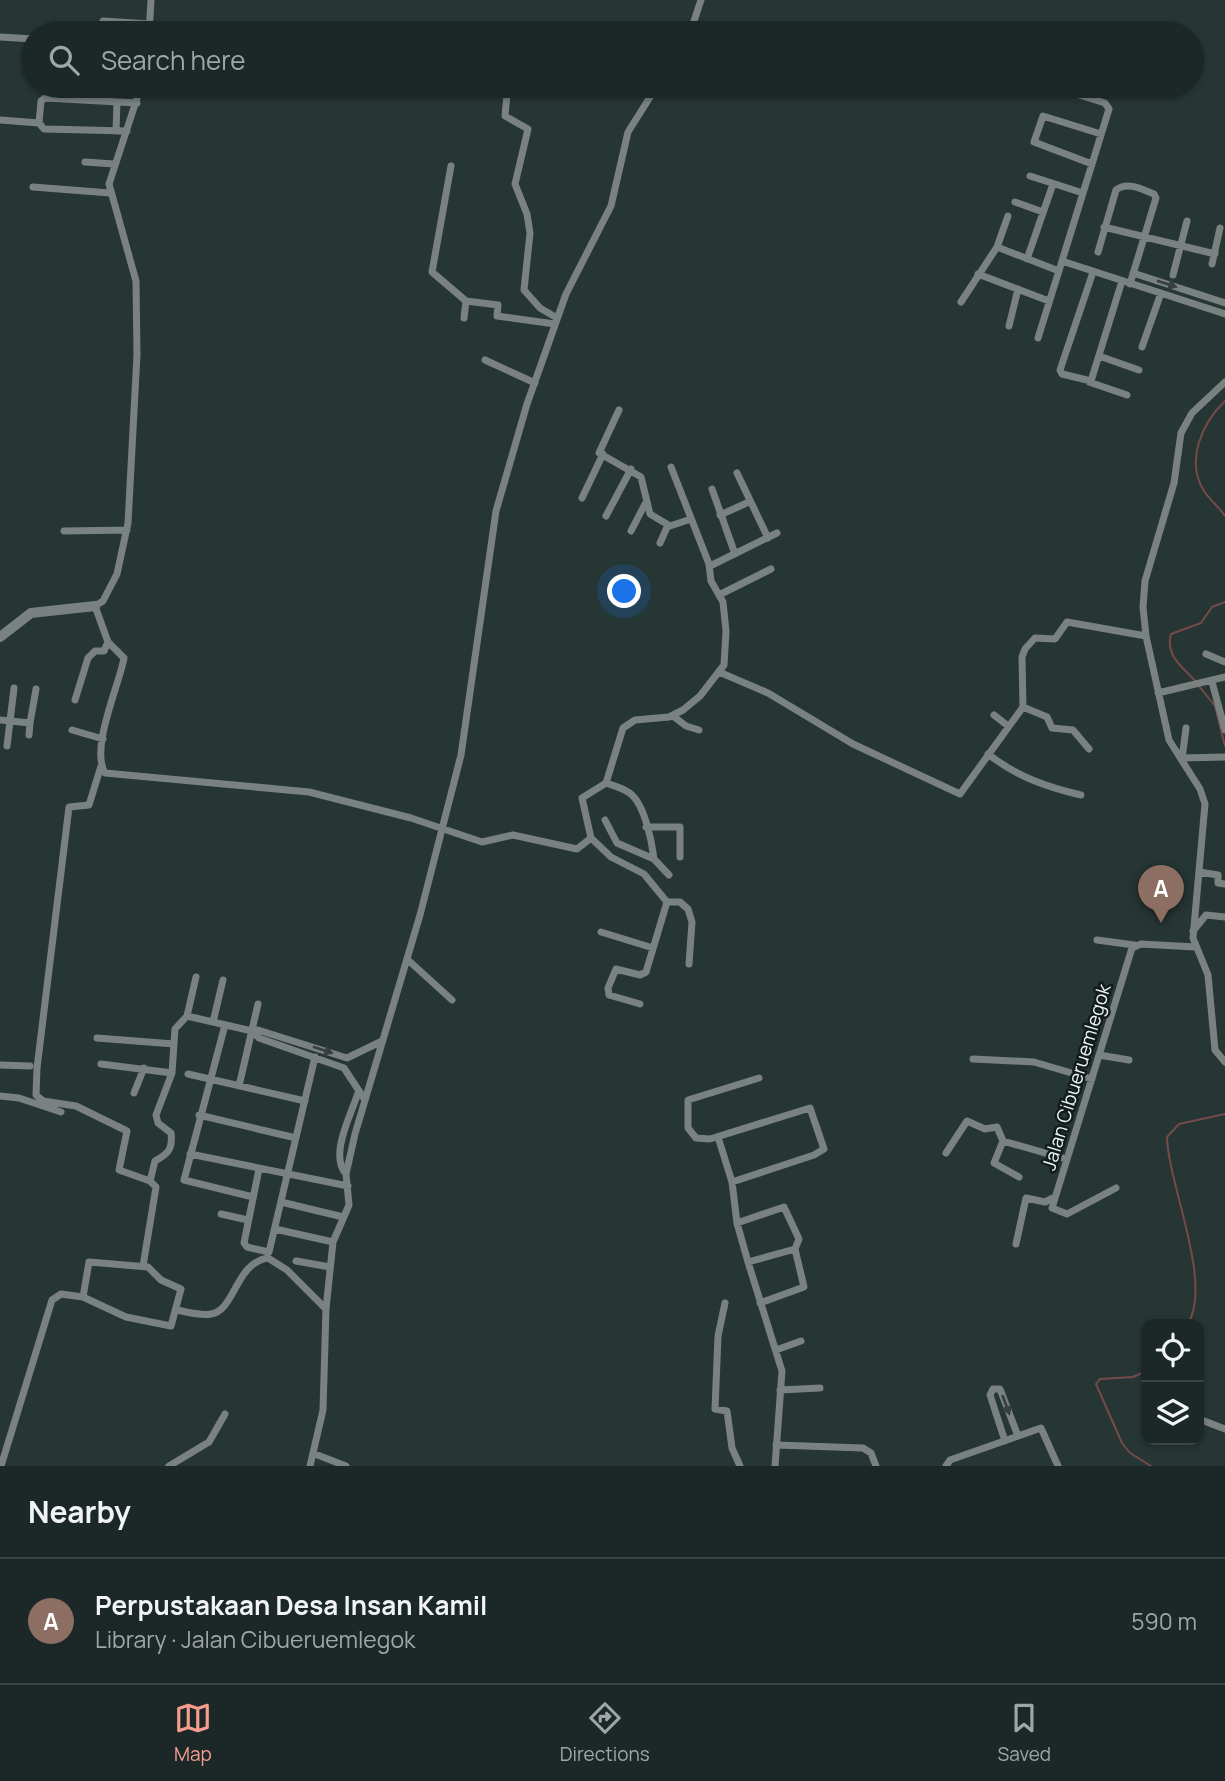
<!DOCTYPE html>
<html lang="en">
<head>
<meta charset="utf-8">
<style>
	:root { --surface:#1c2827; --page:#293433; --text:#f1f3f6; --muted:#a0a6a7; --line:#3a4444; --accent:#f59d90 }
	body { margin:0; font-family:Manrope,sans-serif; background:var(--page); color:var(--text) }
	.controls { position:absolute; right:21px; bottom:21px; display:grid; overflow:hidden; border-radius:14px; box-shadow:0 2px 5px #0004 }
	.controls button { width:63px; height:63px; display:grid; place-items:center; padding:0; border:0; border-bottom:2px solid var(--line); background:var(--surface); color:var(--text); font:35px sans-serif }
	.you { position:absolute; left:625px; top:592px; width:24px; height:24px; margin:-18px; border:5px solid #fff; border-radius:50%; background:#1a73e8; box-shadow:0 0 0 10px #1a73e833 }
	.badge { display:grid; place-items:center; width:46px; height:46px; border-radius:50%; background:var(--accent); color:#fff; font-size:23px; font-weight:700 }
	.pin { position:absolute; translate:-50% -58px; filter:drop-shadow(0 2px 4px #0008) }
	.pin::after { content:''; position:absolute; top:37px; width:24px; height:21px; background:inherit; clip-path:polygon(0 0,100% 0,50% 100%) }
	.list { margin:0; padding:0; list-style:none }
	h2 { display:flex; justify-content:space-between; align-items:center; height:91px; margin:0; padding:0 28px; font-size:30px }
	h2 small { font-size:23px; font-weight:400; color:var(--muted) }
	.list li { display:grid; grid-template-columns:46px 1fr auto; gap:21px; align-items:center; box-sizing:border-box; height:126px; padding:0 28px; border-top:2px solid var(--line) }
	.list b { display:block; font-size:26px; white-space:nowrap }
	.list p { margin:0; font-size:23px; white-space:nowrap; color:var(--muted) }
	.list em { font-size:23px; font-style:normal; color:var(--muted) }
	.icon { flex:none; width:38px; height:38px; fill:none; stroke:currentColor; stroke-width:2; stroke-linecap:round; stroke-linejoin:round }
	.map { position:relative; flex:none; width:1225px; height:1466px; overflow:hidden }
	.search { position:absolute; background:var(--surface); box-shadow:0 2px 5px #0004; left:21px; right:21px; top:21px; height:77px; display:flex; align-items:center; gap:18px; box-sizing:border-box; padding:0 24px; border-radius:38px; color:var(--muted); font-size:26px }
	.sheet { height:217px; background:var(--surface) }
	nav { display:flex; justify-content:space-around; align-items:center; box-sizing:border-box; height:98px; border-top:2px solid var(--line); background:var(--surface); font-size:19px; color:var(--muted) }
	nav a { display:grid; justify-items:center; gap:4px }
	nav .on { color:var(--accent) }
	.map>svg:first-child { display:block }
	.lines { fill:none; stroke-linecap:round; stroke-linejoin:round }
	.stream { stroke:#774a4a; stroke-width:2 }
	.minor { stroke:#7a8281; stroke-width:7 }
	.tertiary { stroke:#7a8281; stroke-width:10 }
	.oneway { fill:#38403f }
	.labels { text-anchor:middle; stroke-width:5; stroke-linejoin:round; paint-order:stroke }
	.street-label { font-size:19px; fill:#ecf6f5; stroke:#141c1b }
</style>
</head>
<body>
<div class="map">
<svg width="1225" height="1466" viewBox="0 0 1225 1466">
	<rect width="100%" height="100%" fill="#263634"/>
	<g class="lines">
		<path class="stream" d="M1225,401c-23,22 -40,60 -21,90 5,8 15,16 21,25
			M1196,682c-14,-16 -31,-26 -25,-48l30,-11 11,-16 13,-5
			M1199,686l16,20 10,40
			M1188,1324c25,-42 -20,-140 -21,-187l12,-13 46,-10
			M1146,1371l-13,6 -33,2 -4,5 26,59 8,10 21,13"/>
		<path class="minor" d="M98,33l5,-12 47,3
			M149,33l2,-33
			M690,33l11,-33
			M0,37l33,2
			M141,86l-32,98 27,97 1,74 -9,168 -11,51 -14,27 -8,5 13,36 16,16c-5,28 -34,90 -19,115l204,19 102,26 71,24 31,-7 64,14 14,-11 -9,-40 24,-15 17,-55 12,-8 34,-3 14,-7 17,-14 24,-31 2,-34 -3,-29 -12,-21 -2,-17 -38,-97
			M1060,89l45,14 4,6 -47,152
			M507,94l-2,22 23,13 -13,55 12,30 3,19 -6,57 16,18 17,10
			M0,120l39,3
			M116,131l1,-29
			M127,131l-83,-2 -5,-6 2,-22 4,-3 92,5
			M85,162l29,2
			M1092,164l-58,-22 9,-26 58,18
			M451,166l-19,106 34,29 32,4 -1,11 58,8
			M1030,176l53,17
			M33,187l77,6
			M1015,202l28,10
			M1104,227l111,27
			M997,247l11,-31
			M1098,252l18,-62c11,-9 26,-1 38,4l2,4 -26,86
			M1027,259l26,-75
			M1212,264l8,-36
			M1093,272l-33,98 2,4 29,7 31,-100
			M1133,273l92,30
			M978,274l71,27
			M1173,275l14,-54
			M961,302l36,-55 62,24
			M464,318l2,-17
			M1009,326l9,-37
			M1038,338l24,-77 163,53
			M1142,347l19,-54
			M1099,356l40,14
			M485,360l50,23
			M1089,382l38,13
			M1225,382l-33,31 -11,20 -7,50 -29,98 -2,26 3,29 23,104 31,49 5,15 -12,134 15,37 7,75 10,12
			M619,410l-20,43 42,24 9,37 20,12 21,-7
			M737,473l31,65
			M712,489l23,65
			M582,498l21,-44
			M720,515l29,-13
			M606,516l25,-47
			M64,531l63,-1
			M631,531l14,-27
			M660,543l8,-18
			M710,566l67,-33
			M721,594l50,-25
			M1206,654l19,8
			M719,672l49,21 85,51 107,50 63,-87 -1,-50 3,-8 10,-11 20,1 12,-17 79,14
			M1212,682l13,48
			M1158,693l67,-16
			M75,700l13,-42 7,-7h9l4,-9
			M1023,707l24,10 5,11 21,2 16,19
			M994,715l14,11
			M673,716l13,10 13,4
			M0,720l30,3 6,-34
			M72,730l31,9
			M29,735l1,-12
			M7,746l7,-58
			M988,754c28,22 58,33 93,41
			M1181,758l44,-1
			M1182,759l4,-31
			M101,766l-12,39 -20,2 -32,261 -1,27 7,6 33,5 51,25 -8,39 31,11 6,6 -13,79
			M606,783c9,3 20,6 26,12 13,12 20,47 22,64
			M605,820l12,23 37,16 15,16
			M646,827h34v30
			M591,838l20,19 33,17 23,28
			M1199,872l19,3v8l7,1
			M667,902h13l8,7 4,13 -3,42
			M1193,931l13,-16 19,2
			M601,932l52,16
			M1097,940l37,5
			M408,960l44,40
			M640,1004l-31,-9 -1,-7 8,-19 24,6 6,-3 21,-70
			M187,1016l65,15 6,-1 89,28 33,-16
			M213,1022l10,-42
			M225,1025l-41,155 69,17
			M252,1031l7,7 85,30 21,32
			M97,1038l77,6
			M1099,1055l30,5
			M973,1059l61,3 58,17
			M101,1064l71,9
			M0,1065l30,1
			M188,1074l117,27
			M239,1086l19,-82
			M134,1093l10,-25
			M0,1096l19,2 42,14
			M199,1115l97,23
			M718,1137l14,45 5,41 11,39 34,109 -7,95
			M1003,1141l-9,22 25,14
			M946,1153l21,-32 18,8 12,-2 6,14 63,18
			M190,1154l158,32
			M259,1169l-15,74 3,4 22,5 46,-195
			M346,1174c-17,-19 5,-59 12,-81
			M150,1181l5,-20c13,-7 18,-12 16,-28l-13,-10 -2,-8 16,-42 3,-44 12,-13 9,-39
			M732,1182l82,-27 10,-6 -14,-41 -100,31 -14,-1 -8,-10v-28l71,-22
			M1116,1188l-49,26 -15,-6 80,-260 9,-4 54,3
			M281,1202l62,15
			M221,1214l27,6
			M737,1223l47,-16 15,32 -4,10 9,38 -44,16
			M275,1229l58,13
			M1016,1244l10,-46 19,4 10,-5
			M296,1261l34,6
			M748,1262l47,-13
			M725,1303l-7,33 -3,73 12,2 5,37 8,18
			M177,1310c10,2 24,6 34,4 24,-3 24,-51 57,-56l19,12 39,39
			M776,1350l25,-9
			M780,1390l40,-2
			M1199,1419l26,10
			M1005,1441l-15,-46 3,-6h7l18,47
			M776,1445l87,3 8,5 5,13
			M315,1454l31,12
			M1,1466l51,-166 9,-6 22,3 6,-35 59,5 13,13 20,9 -10,37 -45,-9 -43,-20
			M169,1466l40,-24 16,-28
			M310,1466l13,-56 3,-101 7,-67 16,-37 -3,-31 9,-40 65,-219 41,-160 35,-244 31,-107 39,-110 45,-88 17,-74 29,-46
			M946,1466l4,-6 91,-32 17,38"/>
		<path class="tertiary" d="M0,637l31,-24 64,-7"/>
	</g>
	<defs><path id="oneway-solid" d="M-6-.8H1V-3.2L6.5 0L1 3.2V.8H-6Z" transform="scale(1.75)"/></defs>
	<g class="oneway">
		<use href="#oneway-solid" transform="translate(1167 284) rotate(18)"/>
		<use href="#oneway-solid" transform="translate(323 1050) rotate(18)"/>
		<use href="#oneway-solid" transform="translate(1006 1405) rotate(70)"/>
	</g>
	<g class="labels">
		<g class="street-label">
			<text transform="translate(1076 1077) rotate(-73)" y="7">Jalan Cibueruemlegok</text>
		</g>
	</g>
</svg>
<div class="controls">
<button><svg class="icon" aria-label="locate" viewBox="0 0 24 24"><circle cx="12" cy="12" r="6"/><path d="M12 2v4M12 18v4M2 12h4M18 12h4"/></svg></button>
<button><svg class="icon" aria-label="layers" viewBox="0 0 24 24"><path d="M12 4l9 5-9 5-9-5zM3 14l9 5 9-5"/></svg></button>
</div>
<div class="you"></div>
<div class="pin badge" style="left:1161px;top:923px;background:#8d6e63">A</div>
<div class="search"><svg class="icon" aria-label="search" viewBox="0 0 24 24"><circle cx="10" cy="10" r="6"/><path d="M15 15l6 6"/></svg>Search here</div>
</div>
<section class="sheet">
<h2>Nearby<small></small></h2>
<ul class="list">
<li><span class="badge" style="background:#8d6e63">A</span><div><b>Perpustakaan Desa Insan Kamil</b><p>Library · Jalan Cibueruemlegok</p></div><em>590 m</em></li>
</ul>
</section>
<nav>
<a class="on"><svg class="icon" aria-label="map" viewBox="0 0 24 24"><path d="M3 6l6-2 6 2 6-2v14l-6 2-6-2-6 2zM9 4v14M15 6v14"/></svg>Map</a>
<a><svg class="icon" aria-label="directions" viewBox="0 0 24 24"><path d="M12 3l9 9-9 9-9-9zM9 14v-3h6M13 9l2 2-2 2"/></svg>Directions</a>
<a><svg class="icon" aria-label="saved" viewBox="0 0 24 24"><path d="M7 4h10v16l-5-4-5 4z"/></svg>Saved</a>
</nav>
</body>
</html>
